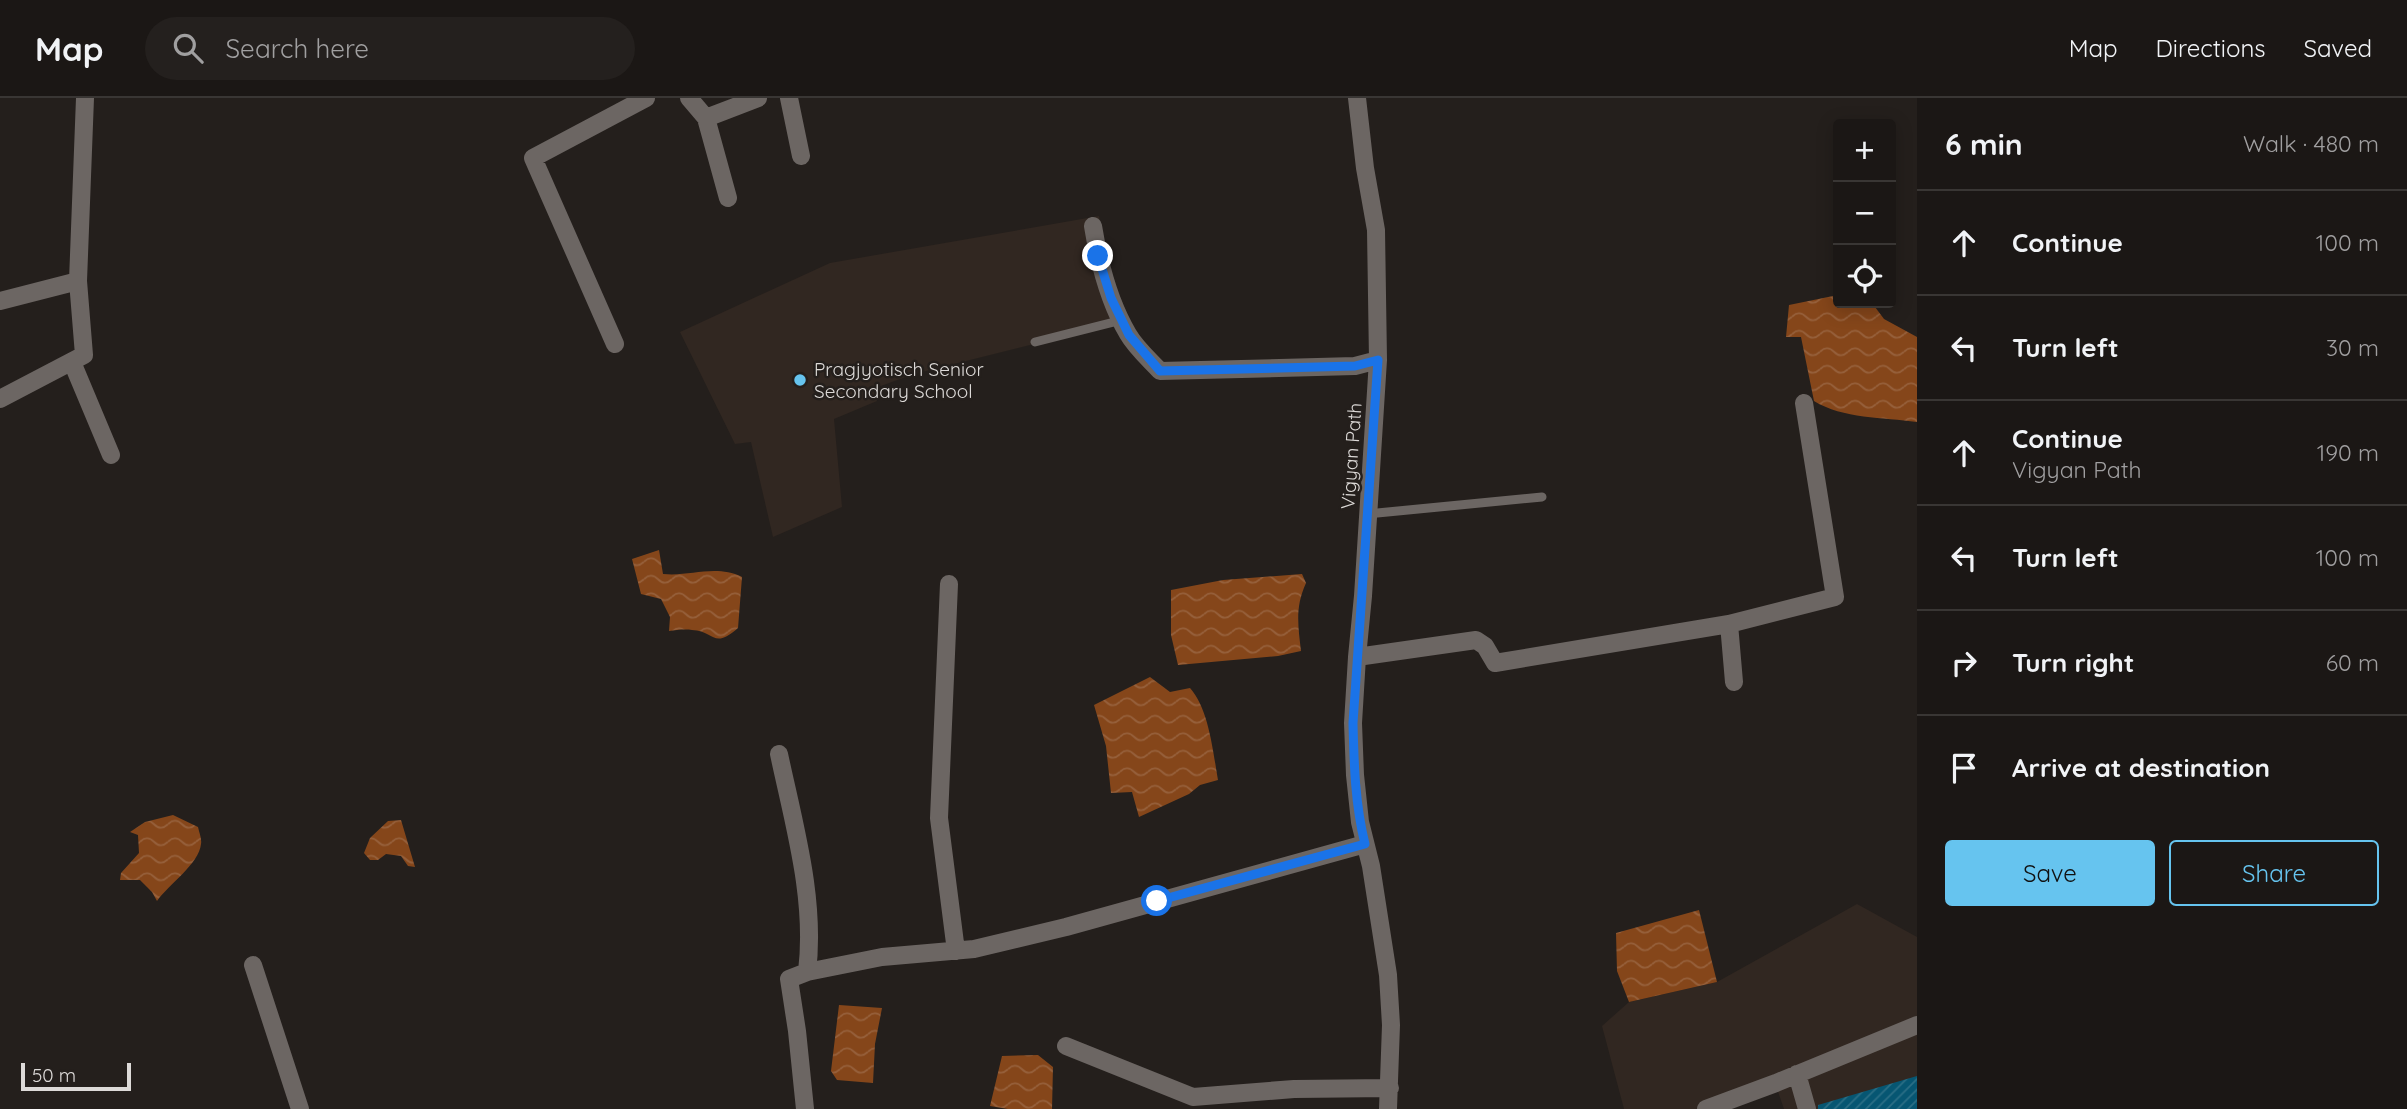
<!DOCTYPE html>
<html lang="en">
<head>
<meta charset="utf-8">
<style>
	:root { --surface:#1b1715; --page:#24201e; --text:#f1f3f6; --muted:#a09fa0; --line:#393634; --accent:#66c4ef }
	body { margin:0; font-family:Quicksand,sans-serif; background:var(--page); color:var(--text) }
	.controls { position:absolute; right:21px; top:21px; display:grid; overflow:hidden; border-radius:7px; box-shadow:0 4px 18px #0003 }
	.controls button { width:63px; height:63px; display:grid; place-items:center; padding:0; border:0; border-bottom:2px solid var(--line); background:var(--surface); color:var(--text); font:35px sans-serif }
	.scale { position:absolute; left:21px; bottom:18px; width:110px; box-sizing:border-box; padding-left:7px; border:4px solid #dddad8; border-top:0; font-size:19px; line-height:24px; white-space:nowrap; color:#dddad8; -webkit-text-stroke:5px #241f1c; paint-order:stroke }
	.stop { position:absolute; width:21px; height:21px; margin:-16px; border:5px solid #1a73e8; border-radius:50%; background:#fff }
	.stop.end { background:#1a73e8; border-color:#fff; box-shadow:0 2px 7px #0008 }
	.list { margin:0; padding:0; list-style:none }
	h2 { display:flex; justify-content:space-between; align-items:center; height:91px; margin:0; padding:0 28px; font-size:30px }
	h2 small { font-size:23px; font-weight:400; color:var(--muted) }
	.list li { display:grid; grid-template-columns:46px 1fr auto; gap:21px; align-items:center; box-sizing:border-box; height:105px; padding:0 28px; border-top:2px solid var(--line) }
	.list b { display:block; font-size:26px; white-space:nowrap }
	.list p { margin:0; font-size:23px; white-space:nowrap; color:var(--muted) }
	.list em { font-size:23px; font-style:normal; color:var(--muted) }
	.actions { display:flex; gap:14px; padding:21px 28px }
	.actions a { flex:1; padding:16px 0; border:2px solid var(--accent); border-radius:7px; text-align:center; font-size:24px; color:var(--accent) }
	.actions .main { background:var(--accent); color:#111 }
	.icon { flex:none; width:38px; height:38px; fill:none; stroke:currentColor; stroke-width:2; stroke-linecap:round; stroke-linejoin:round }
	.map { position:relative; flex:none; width:1917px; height:1011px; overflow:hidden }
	header { display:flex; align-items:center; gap:42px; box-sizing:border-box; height:98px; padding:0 35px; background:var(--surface); border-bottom:2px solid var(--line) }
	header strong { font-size:33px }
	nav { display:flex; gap:38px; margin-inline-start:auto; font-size:24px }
	.search { width:490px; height:63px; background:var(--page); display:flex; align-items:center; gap:18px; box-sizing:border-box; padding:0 24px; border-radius:38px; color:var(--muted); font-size:26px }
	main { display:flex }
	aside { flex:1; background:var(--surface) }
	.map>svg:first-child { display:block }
	.built { fill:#312721 }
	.water { fill:url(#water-waves) }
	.building { fill:url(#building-hatch) }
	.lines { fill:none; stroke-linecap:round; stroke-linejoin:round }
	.service { stroke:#6c6663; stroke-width:9 }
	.minor { stroke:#6c6663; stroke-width:18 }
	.route { stroke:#1a73e8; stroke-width:9 }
	.poi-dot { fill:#66c4ef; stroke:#241f1c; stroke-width:2.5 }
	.labels { text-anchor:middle; stroke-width:5; stroke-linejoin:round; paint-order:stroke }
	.poi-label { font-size:19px; fill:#dddad8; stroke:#241f1c; text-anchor:start }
	.street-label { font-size:19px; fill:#dddad8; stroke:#241f1c }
</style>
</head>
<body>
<header>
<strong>Map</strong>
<div class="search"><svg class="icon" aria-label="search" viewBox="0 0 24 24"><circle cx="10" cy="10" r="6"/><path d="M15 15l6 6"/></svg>Search here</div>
<nav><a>Map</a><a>Directions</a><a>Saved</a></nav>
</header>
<main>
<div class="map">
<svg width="1917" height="1011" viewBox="0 0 1917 1011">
	<defs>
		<pattern id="water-waves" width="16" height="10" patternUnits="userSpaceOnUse" patternTransform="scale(1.75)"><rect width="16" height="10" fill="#85461a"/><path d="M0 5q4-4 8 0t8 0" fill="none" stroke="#96603b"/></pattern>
		<pattern id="building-hatch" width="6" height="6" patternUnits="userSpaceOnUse" patternTransform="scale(1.75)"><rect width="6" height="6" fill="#065672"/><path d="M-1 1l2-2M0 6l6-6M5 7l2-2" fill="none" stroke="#2a6e85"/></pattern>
	</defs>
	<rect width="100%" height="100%" fill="#241f1c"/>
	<path class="built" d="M1099,118l11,57 20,47 -216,54 -36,13 -1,14 -43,18 8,88 -69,30 -22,-95 -16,2 -55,-112 150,-69z
		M1857,806l60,33v172h-133l-9,-26 -69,26h-82l-22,-83 27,-24 88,-20z"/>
	<path class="water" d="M1838,197v8h34l12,16 33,18v85c-34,-5 -74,-3 -103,-21l-13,-64h-15l3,-32z
		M659,452l4,24c27,3 52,-10 79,3l-4,51c-25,22 -23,3 -46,2 -7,-1 -16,0 -23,1l1,-14 -9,-18 -20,-5 -9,-35z
		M1302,476l4,9c-11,24 -8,42 -5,68l-23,5 -100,9 -7,-30v-45l52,-10z
		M1150,579l20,15 20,-4c19,21 23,64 28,92l-18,5 -11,9 -50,23 -7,-25 -21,1 -5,-47 -12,-41z
		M173,717l25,12c1,5 4,12 3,17 -2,20 -32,40 -44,57l-5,-9 -12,-12h-20l1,-7 18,-20 -1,-18 -8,-3 15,-10z
		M401,722l14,47 -7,-1 -7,-10 -15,-2 -8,6h-8l-6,-7 6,-15 18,-17z
		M1699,812l18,72 -88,20 -12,-31 -1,-38z
		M839,907l43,3 -7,36 -2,39 -36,-3 -6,-9z
		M1038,957l15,12 -1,42h-44l-18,-3 12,-50z"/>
	<path class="building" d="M1917,978v33h-99v-4z"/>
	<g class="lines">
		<path class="service" d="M1035,244l87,-22
			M1367,416l175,-17"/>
		<path class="minor" d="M689,0l17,20 22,80
			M789,0l12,58
			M1357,0l8,70 11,62 2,130 -15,236 -6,61 -4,66 2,52 5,47 11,44 17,109 3,50 -3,84
			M706,20l52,-20
			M1093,128c6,37 16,76 35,108 8,14 22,26 32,37l195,-5 23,-6
			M0,203l78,-20
			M615,246l-82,-186 113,-60
			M72,264l39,93
			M0,301l84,-44 -6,-74 7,-183
			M949,486l-10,234 17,133
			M1729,526l5,58
			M1357,559l119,-17 9,6 10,17 234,-39 106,-27 -31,-194
			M779,656c15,71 37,145 28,218
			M253,867l47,144
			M1066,948l127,51 101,-8 96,-1
			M1797,976l10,35
			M805,1011l-8,-78 -8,-52 18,-7 75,-15 92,-8 92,-22 299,-83
			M1706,1011l70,-26 141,-58"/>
	</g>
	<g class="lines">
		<path class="route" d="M1098,158l13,42 18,37 31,36 195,-5 23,-6 -25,363c1,41 2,81 12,121l-208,57"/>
	</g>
	<circle class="poi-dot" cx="800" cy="282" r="7"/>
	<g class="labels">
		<g class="poi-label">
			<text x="814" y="278">Pragjyotisch Senior<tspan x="814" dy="22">Secondary School</tspan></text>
		</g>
		<g class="street-label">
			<text transform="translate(1351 358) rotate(-86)" y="7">Vigyan Path</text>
		</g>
	</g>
</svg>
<div class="controls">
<button>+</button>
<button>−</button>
<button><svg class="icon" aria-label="locate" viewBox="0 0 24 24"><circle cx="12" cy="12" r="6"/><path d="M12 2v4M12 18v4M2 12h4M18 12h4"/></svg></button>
</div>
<div class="scale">50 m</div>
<div class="stop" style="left:1157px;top:803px"></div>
<div class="stop end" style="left:1098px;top:158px"></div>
</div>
<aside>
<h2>6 min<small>Walk · 480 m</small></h2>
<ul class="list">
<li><svg class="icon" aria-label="ahead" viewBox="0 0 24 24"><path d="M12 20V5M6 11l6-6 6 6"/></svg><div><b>Continue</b></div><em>100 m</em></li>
<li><svg class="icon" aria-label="left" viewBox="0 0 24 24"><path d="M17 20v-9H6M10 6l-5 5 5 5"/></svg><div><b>Turn left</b></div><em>30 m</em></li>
<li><svg class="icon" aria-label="ahead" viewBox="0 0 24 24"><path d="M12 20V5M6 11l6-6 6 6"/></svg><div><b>Continue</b><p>Vigyan Path</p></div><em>190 m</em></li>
<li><svg class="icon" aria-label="left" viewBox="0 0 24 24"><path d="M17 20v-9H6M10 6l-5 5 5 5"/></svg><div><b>Turn left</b></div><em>100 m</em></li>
<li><svg class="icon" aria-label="right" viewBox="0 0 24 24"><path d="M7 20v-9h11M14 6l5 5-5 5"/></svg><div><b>Turn right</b></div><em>60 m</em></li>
<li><svg class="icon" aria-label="arrive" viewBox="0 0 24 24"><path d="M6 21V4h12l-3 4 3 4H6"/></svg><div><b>Arrive at destination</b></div></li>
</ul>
<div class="actions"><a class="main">Save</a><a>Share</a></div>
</aside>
</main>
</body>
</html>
